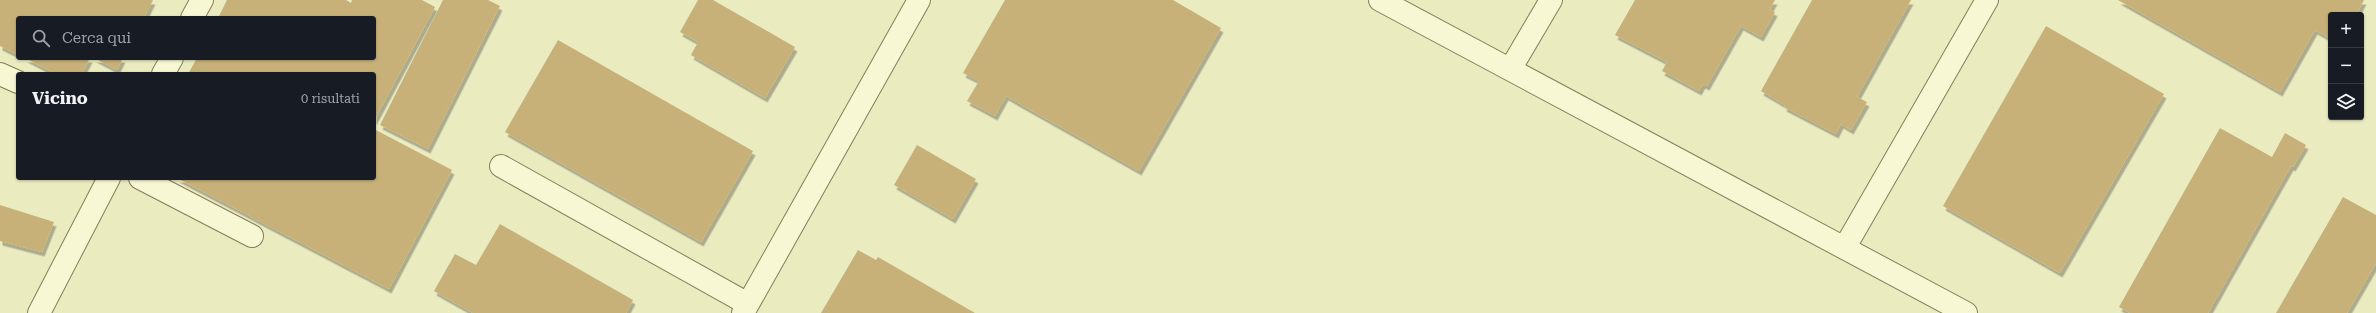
<!DOCTYPE html>
<html lang="it">
<head>
<meta charset="utf-8">
<style>
	:root { --surface:#171b24; --page:#242831; --text:#f1f3f6; --muted:#9ea1a6; --line:#363941 }
	body { margin:0; font-family:"Roboto Serif",serif; background:var(--page); color:var(--text) }
	.controls { position:absolute; right:12px; top:12px; display:grid; overflow:hidden; border-radius:4px; box-shadow:0 1px 3px #0004 }
	.controls button { width:36px; height:36px; display:grid; place-items:center; padding:0; border:0; border-bottom:1px solid var(--line); background:var(--surface); color:var(--text); font:20px sans-serif }
	.list { margin:0; padding:0; list-style:none }
	h2 { display:flex; justify-content:space-between; align-items:center; height:52px; margin:0; padding:0 16px; font-size:17px }
	h2 small { font-size:13px; font-weight:400; color:var(--muted) }
	.icon { flex:none; width:22px; height:22px; fill:none; stroke:currentColor; stroke-width:2; stroke-linecap:round; stroke-linejoin:round }
	.map { position:relative; flex:none; width:2376px; height:313px; overflow:hidden }
	.search { position:absolute; background:var(--surface); box-shadow:0 1px 3px #0004; left:16px; top:16px; width:360px; height:44px; display:flex; align-items:center; gap:10px; box-sizing:border-box; padding:0 14px; border-radius:4px; color:var(--muted); font-size:15px }
	.panel { position:absolute; background:var(--surface); box-shadow:0 1px 3px #0004; left:16px; top:72px; width:360px; height:108px; border-radius:4px }
	.map>svg:first-child { display:block }
	.building { fill:#c8b178; filter:url(#shadow) }
	.lines { fill:none; stroke-linecap:round; stroke-linejoin:round }
	.minor-casing { stroke:#847d59; stroke-width:24 }
	.minor { stroke:#f7f7d3; stroke-width:22 }
</style>
</head>
<body>
<div class="map">
<svg width="2376" height="313" viewBox="0 0 2376 313">
	<defs>
		<filter id="shadow"><feDropShadow dx="2.5" dy="4.5" stdDeviation="0" flood-color="#0004"/></filter>
	</defs>
	<rect width="100%" height="100%" fill="#ebebc0"/>
	<path class="building" d="M0,0h153l-9,18h-126v37l-18,-9z
		M227,0h119l5,3 1,-3h70l13,7 -61,114v-47h-186l9,-16h177v-40h-156z
		M443,0h45l12,6 -72,143 -48,-24z
		M698,0h15l82,47 -30,51 -74,-43 7,-13 -18,-10z
		M1005,0h168l48,28 -82,143 -133,-75 -11,20 -28,-15 12,-20 -16,-8z
		M1635,0h140l-5,9 5,3 -14,25 -20,-11 -34,60 -4,-2 -4,7 -37,-20 5,-9 -52,-27z
		M1812,0h99l-54,97 10,5 -16,28 -10,-6 -5,10 -52,-27 1,-2 -24,-14z
		M2118,0h246l-8,15h-25v24l-16,-9 -35,62z
		M2046,26l118,68 -104,179 -117,-67z
		M558,40l195,111 -52,91 -196,-110z
		M25,58h65l-8,16h-26z
		M94,58h29l-6,12z
		M2220,128l52,29 13,-24 21,12 -13,22 -2,-1 -83,147h-78l-11,-6z
		M374,129l78,41 -63,119 -212,-111h197z
		M917,145l59,34 -23,40 -59,-34z
		M2343,197l33,18v48l-29,50h-71z
		M0,205l54,17 -12,30 -42,-11z
		M500,224l133,76 -7,13h-153l-39,-22 21,-37 21,11z
		M858,250l18,10 2,-3 97,56h-154z"/>
	<g class="lines">
		<defs>
			<path id="minor" d="M1380,0l586,313
				M192,18l10,-18
				M1511,68l40,-68
				M0,74l18,8
				M163,74l9,-16
				M501,166l247,138
				M140,178l112,58
				M1845,247l142,-247
				M39,313l70,-135
				M743,313l176,-313"/>
		</defs>
		<use href="#minor" class="minor-casing"/>
		<use href="#minor" class="minor"/>
	</g>
</svg>
<div class="controls">
<button>+</button>
<button>−</button>
<button><svg class="icon" aria-label="layers" viewBox="0 0 24 24"><path d="M12 4l9 5-9 5-9-5zM3 14l9 5 9-5"/></svg></button>
</div>
<div class="search"><svg class="icon" aria-label="search" viewBox="0 0 24 24"><circle cx="10" cy="10" r="6"/><path d="M15 15l6 6"/></svg>Cerca qui</div>
<section class="panel">
<h2>Vicino<small>0 risultati</small></h2>
<ul class="list">
</ul>
</section>
</div>
</body>
</html>
